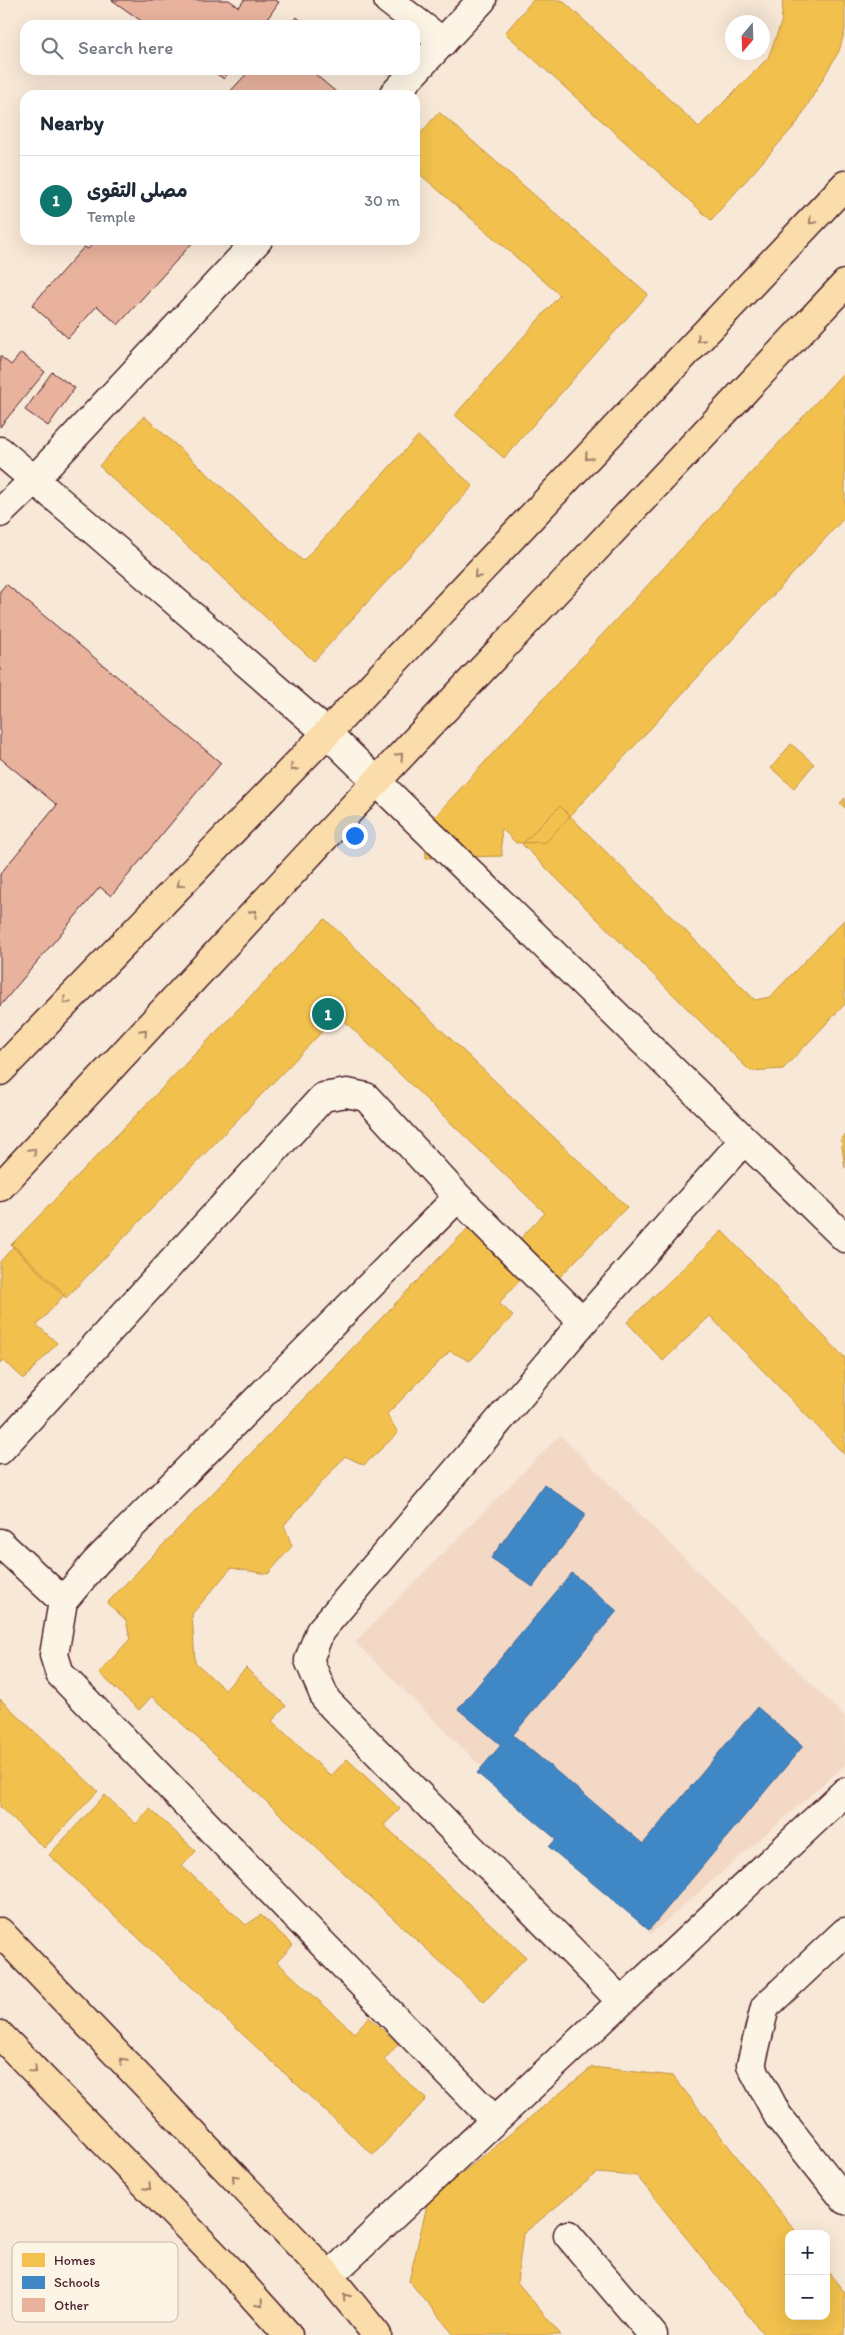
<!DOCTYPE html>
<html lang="en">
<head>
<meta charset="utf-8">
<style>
	:root { --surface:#fff; --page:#f6f6f7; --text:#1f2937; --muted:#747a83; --line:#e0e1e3; --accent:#0f766e }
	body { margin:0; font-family:Itim,"Playpen Sans Arabic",sans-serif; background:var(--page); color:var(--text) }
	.controls { position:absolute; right:15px; bottom:15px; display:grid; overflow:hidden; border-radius:10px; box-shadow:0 5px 20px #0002 }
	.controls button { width:45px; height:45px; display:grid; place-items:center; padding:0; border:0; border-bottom:1px solid var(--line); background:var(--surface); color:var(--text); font:25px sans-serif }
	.compass { position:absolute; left:725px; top:15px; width:45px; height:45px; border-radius:50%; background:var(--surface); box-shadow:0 5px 20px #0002; rotate:199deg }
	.you { position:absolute; left:354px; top:835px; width:18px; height:18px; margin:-12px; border:4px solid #fff; border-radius:50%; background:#1a73e8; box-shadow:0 0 0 8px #1a73e833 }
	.badge { display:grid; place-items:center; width:32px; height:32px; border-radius:50%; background:var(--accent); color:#fff; font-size:16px; font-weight:700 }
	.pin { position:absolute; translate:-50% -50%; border:2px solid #fff; box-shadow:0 1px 5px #0006 }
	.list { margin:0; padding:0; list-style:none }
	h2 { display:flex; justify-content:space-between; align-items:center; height:65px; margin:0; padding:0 20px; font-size:21px }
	h2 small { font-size:16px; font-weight:400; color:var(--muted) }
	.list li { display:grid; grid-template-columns:32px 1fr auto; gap:15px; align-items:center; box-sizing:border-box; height:90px; padding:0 20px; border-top:1px solid var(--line) }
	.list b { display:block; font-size:19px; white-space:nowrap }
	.list p { margin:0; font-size:16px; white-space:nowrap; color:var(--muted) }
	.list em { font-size:16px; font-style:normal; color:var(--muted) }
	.icon { flex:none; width:28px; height:28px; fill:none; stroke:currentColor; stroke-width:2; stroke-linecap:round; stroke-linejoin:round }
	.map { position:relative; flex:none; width:845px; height:2335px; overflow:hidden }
	.search { position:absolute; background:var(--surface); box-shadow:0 5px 20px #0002; left:20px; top:20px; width:400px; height:55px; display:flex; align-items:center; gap:12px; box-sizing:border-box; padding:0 18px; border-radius:15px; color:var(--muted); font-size:19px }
	.panel { position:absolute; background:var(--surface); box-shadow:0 5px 20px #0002; left:20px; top:90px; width:400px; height:155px; border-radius:15px }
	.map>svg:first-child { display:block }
	.built { fill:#f3d8c6 }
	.homes { fill:#f2c14e; stroke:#c09044 }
	.schools { fill:#3f88c5; stroke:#426897 }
	.building { fill:#e8b29d; stroke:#4a1f2b }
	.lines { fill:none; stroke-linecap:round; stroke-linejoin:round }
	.minor-casing { stroke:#4a1f2b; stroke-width:31 }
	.major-casing { stroke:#4a1f2b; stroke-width:31 }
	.minor { stroke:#fcf5e5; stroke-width:28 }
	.major { stroke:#faddab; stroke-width:28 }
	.oneway { stroke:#a27e6b }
	.key { fill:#fcf5e5; stroke:#c7b5ad; stroke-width:1 }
	.key-label { font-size:14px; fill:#4a1f2b }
</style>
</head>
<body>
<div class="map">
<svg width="845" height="2335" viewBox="0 0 845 2335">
	<rect width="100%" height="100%" fill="#f8e8d7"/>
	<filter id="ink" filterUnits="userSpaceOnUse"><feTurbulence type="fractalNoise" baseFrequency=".02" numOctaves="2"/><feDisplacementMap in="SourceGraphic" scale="10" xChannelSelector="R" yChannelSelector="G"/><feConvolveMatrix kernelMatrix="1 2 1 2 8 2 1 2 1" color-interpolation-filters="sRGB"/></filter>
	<g filter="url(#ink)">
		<path class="built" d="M560,1435l285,282v48l-194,169 -296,-292z"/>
		<path class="homes" d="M533,0h29l137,127 69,-69 13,-35 2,-23h62v30l-6,21 -42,72 -86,97 -206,-187z
			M439,112l209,182 -144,164 -49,-43 105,-120 -145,-125v-30z
			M845,371v146l-299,325 -30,1 -15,-15 1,28 -76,2 -1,-31z
			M144,416l159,145 115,-125 55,50 -159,175 -215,-195z
			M791,744l23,20 -20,24 -23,-20z
			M845,798v10l-5,-5z
			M560,806l195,194 15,-3 75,-78v85l-62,65 -33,2 -228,-227z
			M325,919l302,288 -73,76 -40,-38 31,-32 -207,-198 -272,283 -55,-53z
			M845,1135v33l-4,-28z
			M470,1226l53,51 -24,26 14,13 -43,45 -20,-10 -63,63 11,19 -34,32 -19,-9 -61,69 8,21 -24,28 -37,-6 -39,46 3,48 30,28 21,-22 40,38 -14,15 59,55 16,-17 53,50 -16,16 142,132 -42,45 -332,-306 -13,14 -40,-37 31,-34 -4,-19 -19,-17z
			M722,1231l123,127v97l-135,-139 -47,45 -36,-39z
			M14,1246l51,48 -28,31 20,18 -33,36 -21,-19 -3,3v-101z
			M0,1699l98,92 -54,57 -44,-41z
			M105,1795l31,29 14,-15 46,42 -14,15 64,59 15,-10 32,30 -16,17 77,71 15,-16 29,27 -14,16 42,39 -53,56 -324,-300z
			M592,2067l81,9 125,158h-9v82h37v-47l19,24v42h-81l-127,-159 -40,-3 -74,61 -6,48 44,53h-107l-45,-54 19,-80z"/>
		<path class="schools" d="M544,1484l42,30 -53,73 -42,-29z
			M572,1573l45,38 -104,124 130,109 114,-137 46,39 -154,184 -100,-83 7,-8 -79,-66 24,-28 -43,-36z"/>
		<path class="building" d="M112,0h117l10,7 5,-7h31l4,2 -16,23h-116z
			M297,17l9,8h-15z
			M211,70h19l-6,9z
			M250,70h70l-4,5 20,17 -3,3h-106z
			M96,240h99l-77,85 -21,-19 -29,32 -36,-33 52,-58 4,2z
			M21,353l24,19 -45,55v-71l11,9z
			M52,372l23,16 -27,38 -23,-16z
			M6,584l215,179 -110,133 -11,-9 -100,119v-132l57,-69 -57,-47v-167z"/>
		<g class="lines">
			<defs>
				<path id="minor" d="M388,0l55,42
					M393,95l89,-95
					M0,451l76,64 251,218 518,505
					M0,513l34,-33 224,-240
					M458,1197l-362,365 -33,39 -9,54 6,19 434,446
					M0,1450l323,-353 24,-4 19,4 92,100 125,125
					M0,1543l63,58
					M845,1932l-80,75 -14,58 27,51 67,84
					M621,2001l-295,-301 -17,-40 11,-29 263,-309 161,-182
					M568,2235l85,100
					M329,2276l516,-484"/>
				<path id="major" d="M0,1071l327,-338 518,-548
					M0,1187l377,-406 468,-497
					M0,1932l329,344 48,59
					M0,2035l233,239 55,61"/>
			</defs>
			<use href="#minor" class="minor-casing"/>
			<use href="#major" class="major-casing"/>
			<use href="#minor" class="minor"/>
			<use href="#major" class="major"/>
		</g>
		<defs><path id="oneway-chevron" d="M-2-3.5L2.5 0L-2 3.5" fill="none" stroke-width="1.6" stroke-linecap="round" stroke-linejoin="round" transform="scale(1.25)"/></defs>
		<g class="oneway">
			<use href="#oneway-chevron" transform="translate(812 221) rotate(133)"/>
			<use href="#oneway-chevron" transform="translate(700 339) rotate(133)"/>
			<use href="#oneway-chevron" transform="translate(588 457) rotate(133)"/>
			<use href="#oneway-chevron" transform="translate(477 575) rotate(133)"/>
			<use href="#oneway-chevron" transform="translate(400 756) rotate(-47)"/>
			<use href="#oneway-chevron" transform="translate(293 768) rotate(134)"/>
			<use href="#oneway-chevron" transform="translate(180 884) rotate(134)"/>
			<use href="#oneway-chevron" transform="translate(254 913) rotate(-47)"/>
			<use href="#oneway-chevron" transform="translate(66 1001) rotate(134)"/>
			<use href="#oneway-chevron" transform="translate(144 1032) rotate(-47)"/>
			<use href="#oneway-chevron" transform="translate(33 1151) rotate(-47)"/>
			<use href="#oneway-chevron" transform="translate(123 2061) rotate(-134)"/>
			<use href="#oneway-chevron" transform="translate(34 2070) rotate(46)"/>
			<use href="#oneway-chevron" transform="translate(235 2178) rotate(-134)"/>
			<use href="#oneway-chevron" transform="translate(148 2187) rotate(46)"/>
			<use href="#oneway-chevron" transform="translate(346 2297) rotate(-129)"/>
			<use href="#oneway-chevron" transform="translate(260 2304) rotate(48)"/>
		</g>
	</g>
	<rect x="12" y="2242" width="166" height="80" rx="8" class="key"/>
	<rect x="22" y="2253" width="23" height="14" fill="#f2c14e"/>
	<rect x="22" y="2276" width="23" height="13" fill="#3f88c5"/>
	<rect x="22" y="2298" width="23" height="14" fill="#e8b29d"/>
	<g class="key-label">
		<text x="54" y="2265">Homes</text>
		<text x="54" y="2287">Schools</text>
		<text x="54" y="2310">Other</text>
	</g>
</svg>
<div class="controls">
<button>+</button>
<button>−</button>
</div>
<svg class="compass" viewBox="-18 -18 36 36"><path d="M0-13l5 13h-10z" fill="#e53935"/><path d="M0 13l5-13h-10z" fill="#747a83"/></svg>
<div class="you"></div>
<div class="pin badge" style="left:328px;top:1014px">1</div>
<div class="search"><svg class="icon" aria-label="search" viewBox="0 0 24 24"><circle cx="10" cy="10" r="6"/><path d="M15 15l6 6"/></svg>Search here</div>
<section class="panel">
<h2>Nearby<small></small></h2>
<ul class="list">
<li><span class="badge">1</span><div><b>مصلى التقوى</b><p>Temple</p></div><em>30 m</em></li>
</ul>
</section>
</div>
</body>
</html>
